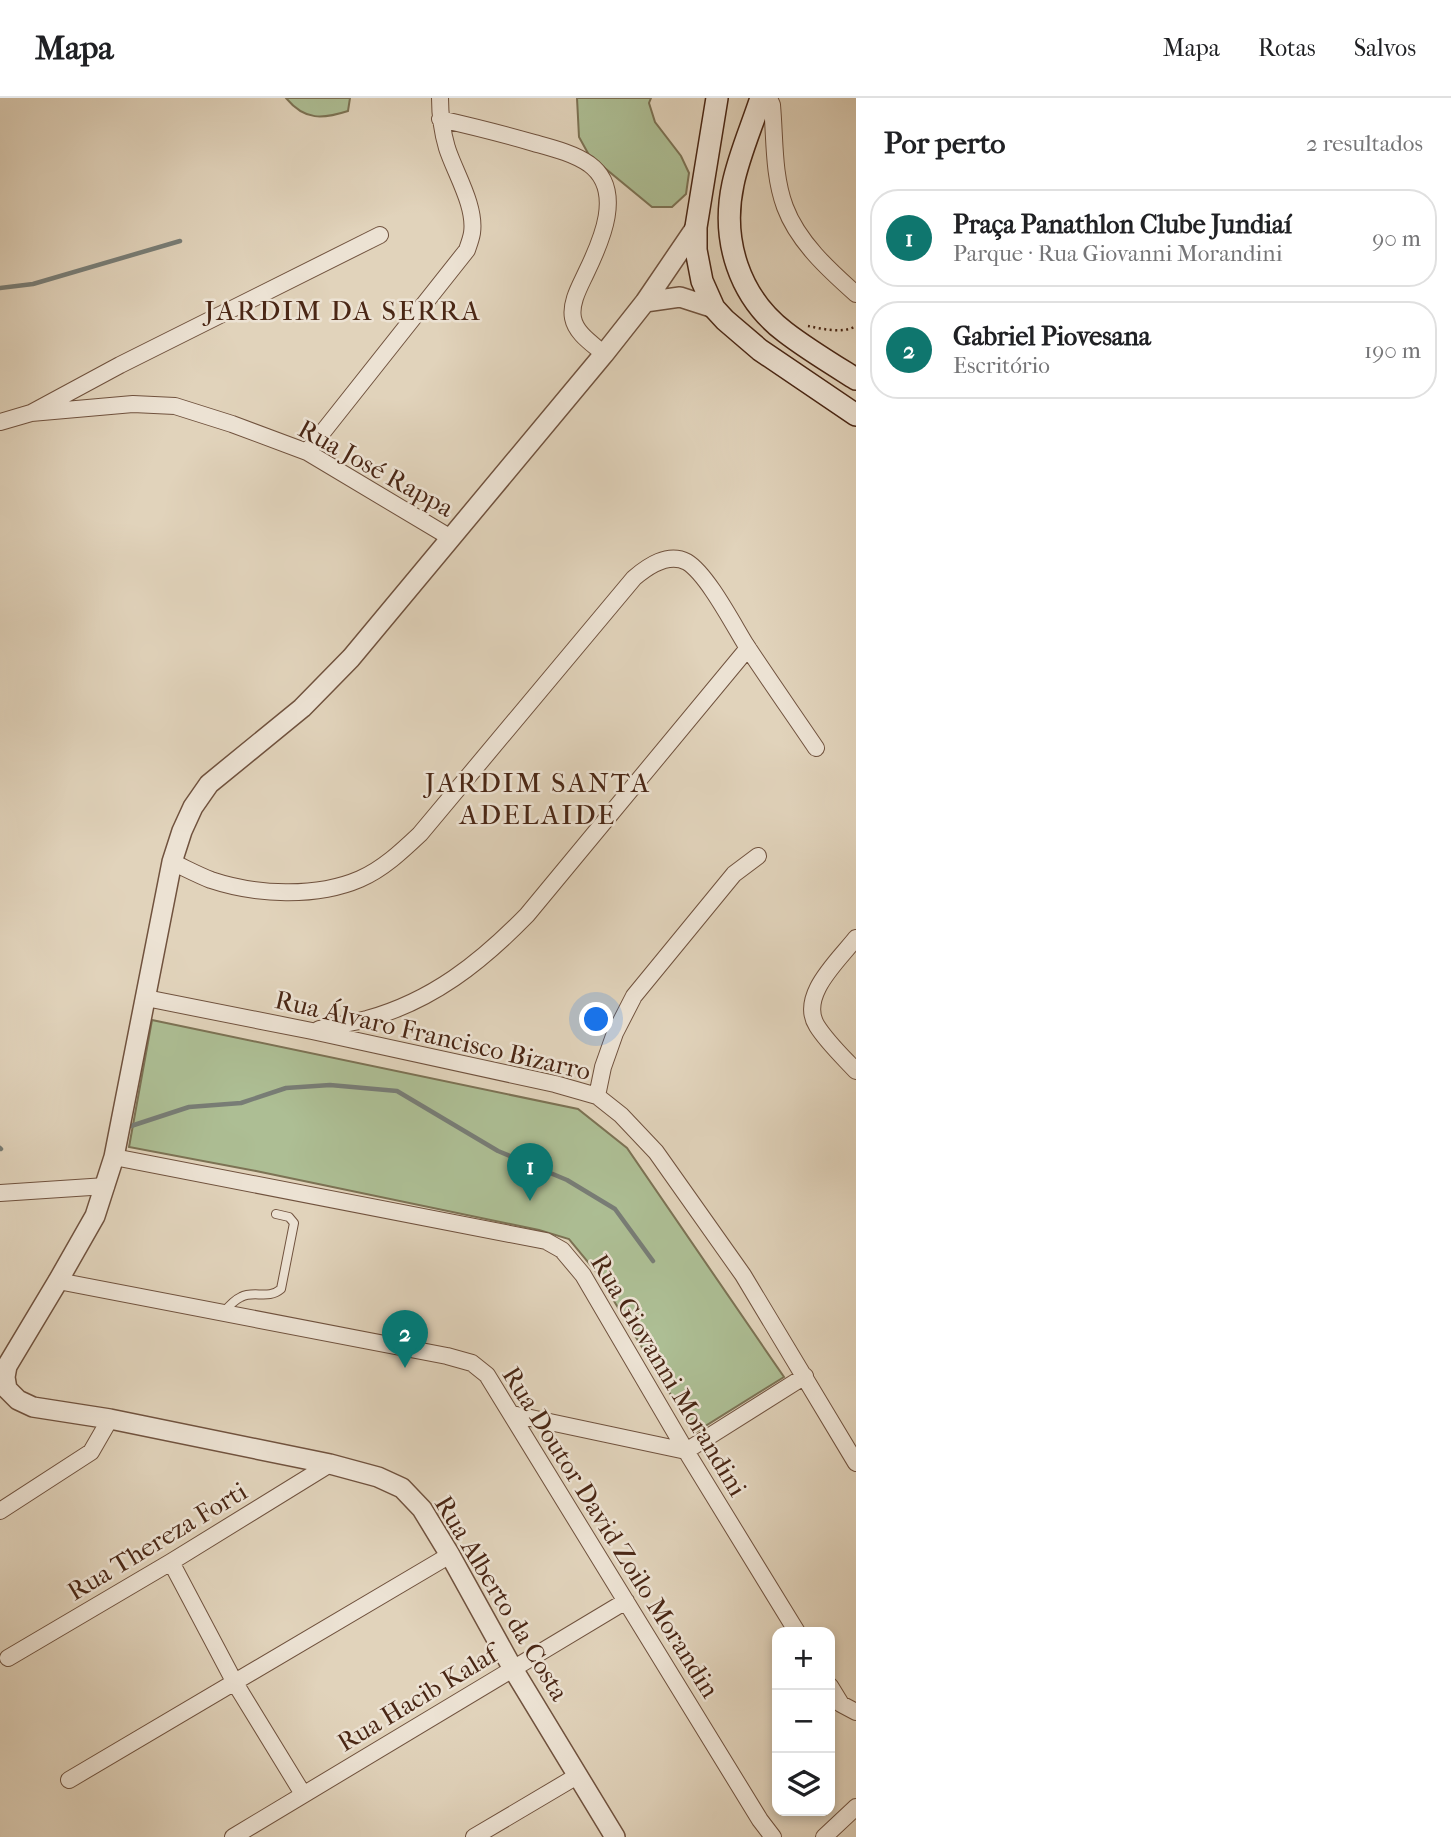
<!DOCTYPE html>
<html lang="pt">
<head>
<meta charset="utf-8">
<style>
	:root { --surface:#fff; --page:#f6f6f6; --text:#202124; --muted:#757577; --line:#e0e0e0; --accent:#0f766e }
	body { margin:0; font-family:"IM FELL French Canon",serif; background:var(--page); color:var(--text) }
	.controls { position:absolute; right:21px; bottom:21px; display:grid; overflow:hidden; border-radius:14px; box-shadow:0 4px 10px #0003 }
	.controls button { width:63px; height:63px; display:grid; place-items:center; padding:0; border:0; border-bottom:2px solid var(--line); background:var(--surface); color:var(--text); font:35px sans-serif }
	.you { position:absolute; left:597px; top:922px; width:24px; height:24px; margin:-18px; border:5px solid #fff; border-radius:50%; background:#1a73e8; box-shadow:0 0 0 10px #1a73e833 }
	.badge { display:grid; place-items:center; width:46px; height:46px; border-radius:50%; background:var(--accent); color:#fff; font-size:23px; font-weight:700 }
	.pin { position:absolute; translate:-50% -58px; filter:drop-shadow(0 2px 4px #0008) }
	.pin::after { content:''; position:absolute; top:37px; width:24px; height:21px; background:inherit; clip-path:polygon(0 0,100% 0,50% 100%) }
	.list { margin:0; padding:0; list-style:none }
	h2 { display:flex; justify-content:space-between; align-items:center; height:91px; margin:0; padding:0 28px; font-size:30px }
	h2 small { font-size:23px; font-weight:400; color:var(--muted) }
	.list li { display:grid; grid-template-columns:46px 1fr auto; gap:21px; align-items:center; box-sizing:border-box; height:98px; margin:0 14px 14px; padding:0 14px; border:2px solid var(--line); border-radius:28px }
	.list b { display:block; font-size:26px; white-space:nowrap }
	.list p { margin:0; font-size:23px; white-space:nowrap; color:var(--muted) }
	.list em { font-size:23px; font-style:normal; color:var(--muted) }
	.icon { flex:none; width:38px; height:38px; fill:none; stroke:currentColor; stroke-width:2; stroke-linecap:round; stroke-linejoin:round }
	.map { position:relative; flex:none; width:856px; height:1739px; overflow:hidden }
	header { display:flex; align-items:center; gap:42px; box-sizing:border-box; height:98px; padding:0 35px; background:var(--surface); border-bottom:2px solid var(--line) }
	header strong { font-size:33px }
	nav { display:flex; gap:38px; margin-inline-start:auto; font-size:24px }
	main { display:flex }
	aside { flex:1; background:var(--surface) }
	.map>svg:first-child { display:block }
	.green { fill:#adbe94; stroke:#7c7254; stroke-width:2 }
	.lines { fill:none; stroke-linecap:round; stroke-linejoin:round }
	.stream { stroke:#787d76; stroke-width:4.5 }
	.service-casing { stroke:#70523e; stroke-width:10 }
	.minor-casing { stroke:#70523e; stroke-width:18 }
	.tertiary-casing { stroke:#70523e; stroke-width:22 }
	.secondary-casing { stroke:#4a2715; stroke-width:24 }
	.path { stroke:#4a2715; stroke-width:2.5; stroke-dasharray:2 3.5; stroke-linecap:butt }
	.service { stroke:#ece2d3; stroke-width:8 }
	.minor { stroke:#ece2d3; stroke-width:16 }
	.tertiary { stroke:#ece2d3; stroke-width:19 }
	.secondary { stroke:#ece2d3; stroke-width:21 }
	.labels { text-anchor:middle; stroke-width:5; stroke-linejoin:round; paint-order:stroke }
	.street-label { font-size:26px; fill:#4a2715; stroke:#ece2d3 }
	.neighbourhood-label { font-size:28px; letter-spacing:2px; fill:#4a2715; stroke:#ece2d3 }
</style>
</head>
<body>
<header>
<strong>Mapa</strong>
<nav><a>Mapa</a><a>Rotas</a><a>Salvos</a></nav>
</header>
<main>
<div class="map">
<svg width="856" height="1739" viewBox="0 0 856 1739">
	<rect width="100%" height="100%" fill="#e1d3bb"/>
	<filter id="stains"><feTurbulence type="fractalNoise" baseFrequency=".00286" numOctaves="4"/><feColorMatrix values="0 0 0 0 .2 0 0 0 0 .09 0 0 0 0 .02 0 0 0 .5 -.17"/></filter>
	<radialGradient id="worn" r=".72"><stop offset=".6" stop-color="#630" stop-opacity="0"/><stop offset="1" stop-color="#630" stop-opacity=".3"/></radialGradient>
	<path class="green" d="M286,0h64l-2,13c-25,8 -43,10 -62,-13z
		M577,0h74l-2,5 6,19 26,34 8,17 -3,21 -14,13h-20l-63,-52 -10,-18z
		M152,922l426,89 49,39 157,229 -90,56 -97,-160 -28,-34 -30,-9 -283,-59 -127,-24z"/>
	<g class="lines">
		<path class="stream" d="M0,190l33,-4 147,-43
			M131,1028l58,-19 52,-4 45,-15 44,-3 67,6 101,60 69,29 48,29 38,52
			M0,1050l1,1"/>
		<defs>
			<path id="service" d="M223,1215c5,-6 11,-13 18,-16 13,-7 27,3 40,-8l13,-66 -5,-6 -13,-3"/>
			<path id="minor" d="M769,0l3,7c3,33 1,70 13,102 13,35 44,63 71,87
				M440,21c31,7 63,15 94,24 18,5 39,10 55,21 36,26 12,78 -3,109 -6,13 -16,30 -13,45 3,16 20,26 31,36
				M31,315l102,-9 42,2 57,18 75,28 144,86
				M0,324l31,-9 89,-48 260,-130
				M307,354l160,-202c2,-6 4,-11 5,-17 4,-27 -17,-60 -25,-85 -5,-17 -7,-33 -7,-50
				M172,764c13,6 26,13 39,18 45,15 105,18 149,-1 23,-10 42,-28 60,-45l214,-256c14,-12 34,-26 53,-16 20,12 46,62 59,83 23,35 47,69 70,103
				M856,840c-17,22 -58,58 -39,88 10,16 26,31 39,45
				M146,900l166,33 243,53 42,12 24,19 35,37 87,123 113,188
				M319,931c16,-3 32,-6 48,-10 65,-18 113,-56 160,-104l221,-267
				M597,998l6,-29 12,-34 19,-37 100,-122 24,-18
				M114,1059l432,84 16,9 21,25 103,176 111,181
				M0,1095l106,-7
				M58,1183l389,75 25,7 15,12 273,445 13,17
				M512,1316l174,37 119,-75
				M0,1413l91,-59 19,-33
				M171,1464l64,121 68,111
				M8,1560l163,-96 159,-98
				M830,1588l11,18 15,8
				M69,1682l381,-225
				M233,1739l393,-236
				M474,1739l103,-61
				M824,1739l32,-30"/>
			<path id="tertiary" d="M645,204l35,-5 34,11
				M615,1739l-102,-168 -63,-114 -28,-46 -20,-21 -24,-11 -48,-13 -220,-45 -77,-12 -15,-7 -11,-11 -2,-12 2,-11 51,-85 37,-65 19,-59 58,-295 10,-31 11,-24 16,-23 93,-76 49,-50 253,-304 41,-52 51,-75"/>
			<path id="secondary" d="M717,0l-21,129v23l6,31 12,27 11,12 35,30 96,65
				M761,0c-9,28 -22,57 -28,86 -12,56 6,113 52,148 22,17 47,32 71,47"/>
		</defs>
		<use href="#service" class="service-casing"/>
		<use href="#minor" class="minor-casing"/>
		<use href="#tertiary" class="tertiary-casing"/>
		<use href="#secondary" class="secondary-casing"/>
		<path class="path" d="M808,228c15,3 35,8 48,0"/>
		<use href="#service" class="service"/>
		<use href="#minor" class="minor"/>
		<use href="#tertiary" class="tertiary"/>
		<use href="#secondary" class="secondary"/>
	</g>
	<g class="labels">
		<g class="street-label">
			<text transform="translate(376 370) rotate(29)" y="9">Rua José Rappa</text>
			<text transform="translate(433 937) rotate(13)" y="9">Rua Álvaro Francisco Bizarro</text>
			<text transform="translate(669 1277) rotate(59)" y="9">Rua Giovanni Morandini</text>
			<text transform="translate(611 1434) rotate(58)" y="9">Rua Doutor David Zoilo Morandin</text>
			<text transform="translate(157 1443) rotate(-31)" y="9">Rua Thereza Forti</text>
			<text transform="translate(502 1500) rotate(59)" y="9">Rua Alberto da Costa</text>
			<text transform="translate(417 1600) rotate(-31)" y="9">Rua Hacib Kalaf</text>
		</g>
		<g class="neighbourhood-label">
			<text x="343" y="222">JARDIM DA SERRA</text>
			<text x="538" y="694">JARDIM SANTA<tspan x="538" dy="32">ADELAIDE</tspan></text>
		</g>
	</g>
	<rect width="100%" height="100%" filter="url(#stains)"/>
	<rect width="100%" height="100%" fill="url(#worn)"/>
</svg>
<div class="controls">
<button>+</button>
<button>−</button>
<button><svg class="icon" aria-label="layers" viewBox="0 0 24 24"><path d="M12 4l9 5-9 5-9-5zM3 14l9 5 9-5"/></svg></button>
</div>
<div class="you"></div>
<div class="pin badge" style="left:530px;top:1103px">1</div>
<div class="pin badge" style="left:405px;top:1270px">2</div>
</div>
<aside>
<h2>Por perto<small>2 resultados</small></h2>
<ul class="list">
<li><span class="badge">1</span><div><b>Praça Panathlon Clube Jundiaí</b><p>Parque · Rua Giovanni Morandini</p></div><em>90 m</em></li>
<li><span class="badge">2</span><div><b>Gabriel Piovesana</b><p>Escritório</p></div><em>190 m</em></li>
</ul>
</aside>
</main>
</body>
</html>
